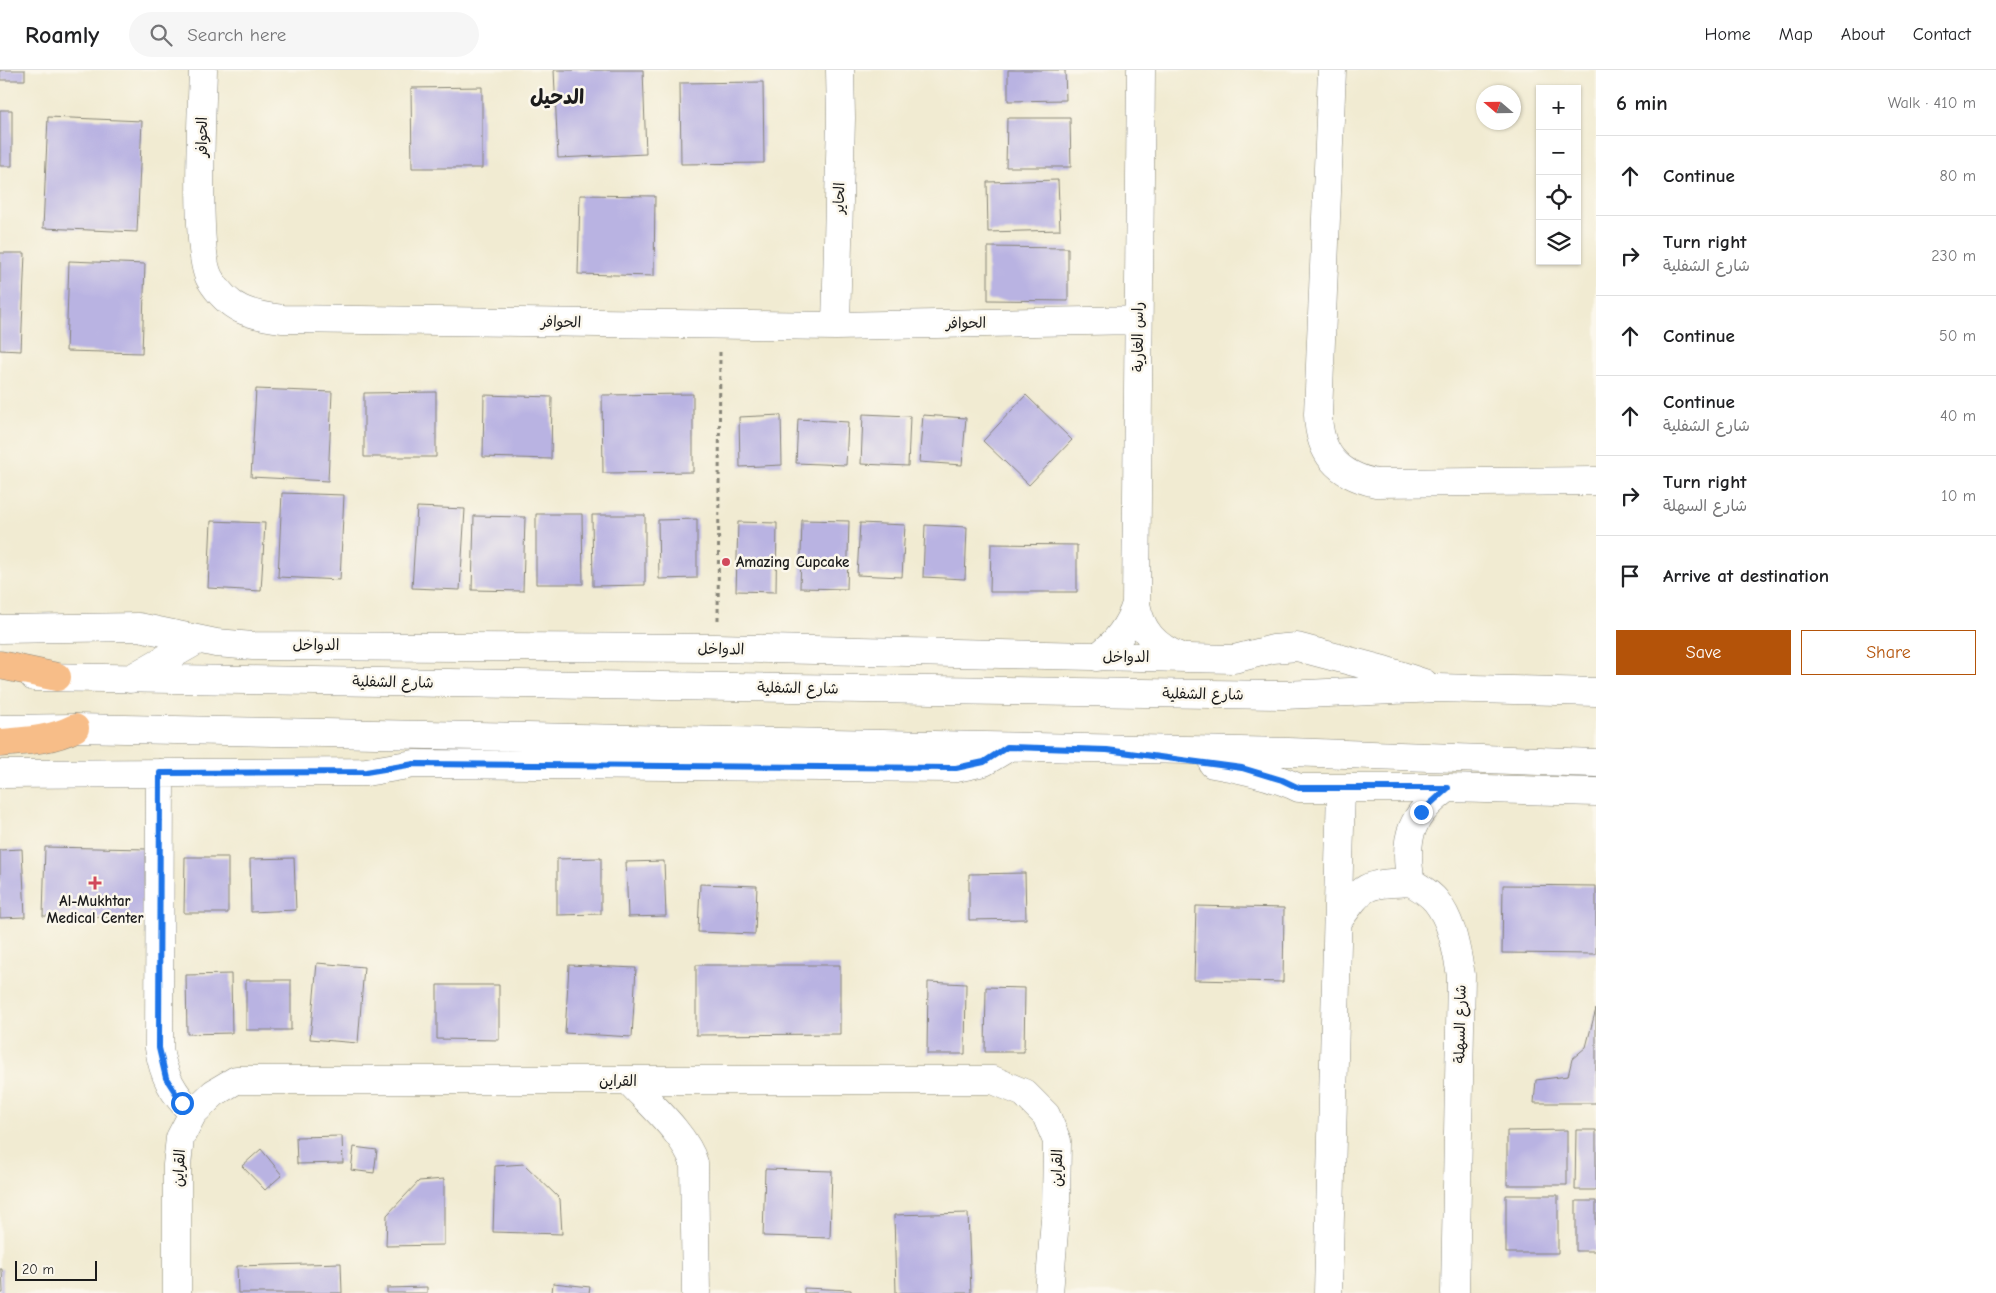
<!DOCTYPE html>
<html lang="en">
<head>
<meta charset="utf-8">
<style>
	:root { --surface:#fff; --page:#f6f6f6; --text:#202124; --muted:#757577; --line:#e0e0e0; --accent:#b45309 }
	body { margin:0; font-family:"Comic Neue","Playpen Sans Arabic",sans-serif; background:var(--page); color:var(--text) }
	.controls { position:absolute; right:15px; top:15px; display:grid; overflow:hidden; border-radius:0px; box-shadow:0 1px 4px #0004 }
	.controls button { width:45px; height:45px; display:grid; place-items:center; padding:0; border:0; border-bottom:1px solid var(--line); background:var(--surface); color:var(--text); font:25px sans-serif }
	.compass { position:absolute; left:1476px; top:15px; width:45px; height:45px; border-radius:50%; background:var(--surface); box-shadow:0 1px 4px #0004; rotate:290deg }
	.scale { position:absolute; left:15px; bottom:12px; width:82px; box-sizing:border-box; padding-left:5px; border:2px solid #1c1c1c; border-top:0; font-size:14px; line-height:18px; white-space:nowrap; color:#1c1c1c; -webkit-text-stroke:4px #fbf7ec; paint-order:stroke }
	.stop { position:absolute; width:15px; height:15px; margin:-11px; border:4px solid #1a73e8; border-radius:50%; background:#fff }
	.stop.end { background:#1a73e8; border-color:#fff; box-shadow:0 1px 5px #0008 }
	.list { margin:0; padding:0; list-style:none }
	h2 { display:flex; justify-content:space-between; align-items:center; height:65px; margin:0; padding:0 20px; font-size:21px }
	h2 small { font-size:16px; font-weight:400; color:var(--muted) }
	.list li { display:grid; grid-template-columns:32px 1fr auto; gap:15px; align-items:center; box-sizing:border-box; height:80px; padding:0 20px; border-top:1px solid var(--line) }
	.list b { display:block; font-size:19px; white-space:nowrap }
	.list p { margin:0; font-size:16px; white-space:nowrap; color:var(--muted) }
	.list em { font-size:16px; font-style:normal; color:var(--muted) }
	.actions { display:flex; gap:10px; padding:15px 20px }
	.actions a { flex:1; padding:11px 0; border:1px solid var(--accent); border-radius:0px; text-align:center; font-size:18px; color:var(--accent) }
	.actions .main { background:var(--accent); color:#fff }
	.icon { flex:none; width:28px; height:28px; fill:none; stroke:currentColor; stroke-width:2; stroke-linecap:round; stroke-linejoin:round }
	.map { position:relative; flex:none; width:1596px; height:1223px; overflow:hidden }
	header { display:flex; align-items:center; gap:30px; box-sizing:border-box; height:70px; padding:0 25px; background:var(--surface); border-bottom:1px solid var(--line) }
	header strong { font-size:24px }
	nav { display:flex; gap:28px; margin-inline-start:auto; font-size:18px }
	.search { width:350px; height:45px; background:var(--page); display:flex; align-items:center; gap:12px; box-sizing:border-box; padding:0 18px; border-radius:28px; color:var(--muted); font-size:19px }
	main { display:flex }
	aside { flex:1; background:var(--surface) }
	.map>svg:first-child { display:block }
	.building { fill:#b9b3e2 }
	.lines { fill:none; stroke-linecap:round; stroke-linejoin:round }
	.minor-casing { stroke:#868477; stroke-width:29 }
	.major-casing { stroke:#868477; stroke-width:29 }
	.path { stroke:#868477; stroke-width:3; stroke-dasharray:4 4; stroke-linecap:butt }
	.minor { stroke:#fff; stroke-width:28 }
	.major { stroke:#f7bd88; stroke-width:28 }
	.route { stroke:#1a73e8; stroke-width:6 }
	.poi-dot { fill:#d1495b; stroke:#fbf7ec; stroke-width:2 }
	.labels { text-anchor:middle; stroke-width:5; stroke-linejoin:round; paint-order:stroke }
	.street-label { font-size:15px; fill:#1c1c1c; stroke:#fbf7ec }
	.poi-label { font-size:15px; font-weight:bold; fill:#1c1c1c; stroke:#fbf7ec; text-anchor:start }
	.district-label { font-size:20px; font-weight:bold; fill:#1c1c1c; stroke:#fbf7ec }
</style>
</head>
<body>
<header>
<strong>Roamly</strong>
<div class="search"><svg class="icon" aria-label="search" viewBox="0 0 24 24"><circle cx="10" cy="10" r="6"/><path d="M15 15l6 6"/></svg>Search here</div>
<nav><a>Home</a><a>Map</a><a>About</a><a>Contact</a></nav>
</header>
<main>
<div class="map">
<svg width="1596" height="1223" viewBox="0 0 1596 1223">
	<rect width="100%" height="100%" fill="#fbf7ec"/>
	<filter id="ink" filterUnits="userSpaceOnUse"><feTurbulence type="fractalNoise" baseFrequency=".02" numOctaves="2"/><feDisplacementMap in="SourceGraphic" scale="10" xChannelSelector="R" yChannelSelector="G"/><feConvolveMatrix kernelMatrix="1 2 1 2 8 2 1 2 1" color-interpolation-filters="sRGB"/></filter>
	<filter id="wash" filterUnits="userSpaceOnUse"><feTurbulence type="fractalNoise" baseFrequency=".0096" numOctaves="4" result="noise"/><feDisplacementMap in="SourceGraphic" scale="20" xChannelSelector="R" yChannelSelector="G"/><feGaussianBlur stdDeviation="1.12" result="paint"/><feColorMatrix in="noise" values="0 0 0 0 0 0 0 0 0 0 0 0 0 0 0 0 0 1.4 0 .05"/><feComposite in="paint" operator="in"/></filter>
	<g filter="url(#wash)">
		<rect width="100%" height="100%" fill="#f1ebd2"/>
		<g id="blocks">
			<path class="building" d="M0,0h25v10h-25z
				M554,0h89l3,84 -88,4z
				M1008,0h57l1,30 -58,1z
				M763,12l1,81 -83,1 -1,-81z
				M482,17v81h-70l-1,-80z
				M0,40h12v56h-12z
				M48,47l94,4 -5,111 -94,-4z
				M1007,48h63l1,49h-65z
				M1058,110l2,50 -72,2 -1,-50z
				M580,125l75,1 -1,80 -76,-2z
				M988,177l80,1v53l-80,-1z
				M0,183h25l-4,98 -21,-1z
				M69,191l76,3 -3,89 -76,-2z
				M256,319l76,3 -4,89 -77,-4z
				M436,322v65h-72v-64z
				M693,324v78l-90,1 -1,-78z
				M484,325l68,2 -1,62 -68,-2z
				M1026,325l46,45 -43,45 -46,-44z
				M863,344l47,2 -2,50 -47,-2z
				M781,345l1,50 -42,2 -1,-50z
				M923,345l43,3 -4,47 -43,-3z
				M798,349l50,3 -2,43 -50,-2z
				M282,423l62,2 -4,85 -62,-3z
				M417,437l48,2 -5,81 -48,-2z
				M536,444h46l1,70h-47z
				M592,445h53v70l-52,1z
				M474,446l51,1 -2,74 -51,-1z
				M697,449v59l-38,1 -1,-59z
				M802,450l47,1 -2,68 -47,-1z
				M211,451l54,2 -4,68 -53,-3z
				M738,452l39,1 -1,69 -40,-1z
				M860,453l45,2 -3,52 -45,-2z
				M925,455l42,2 -2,52 -42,-2z
				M991,474l86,1v47h-87z
				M45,777l102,2 -1,69 -103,-2z
				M22,779l3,68 -25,1v-68z
				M185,787h43v56h-44z
				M294,788l2,52 -45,2 -1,-53z
				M601,788v56l-44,1v-56z
				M664,791l2,55 -38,1 -2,-55z
				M1025,803l1,46 -57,1v-46z
				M700,814l57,2 -2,48 -57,-2z
				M1503,815l93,1v68l-94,-1z
				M1196,836l88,2 -1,74 -89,-2z
				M317,893l47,4 -6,76 -48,-4z
				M569,895l67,3 -4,69 -67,-4z
				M696,895h144v69l-144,1z
				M231,904l1,59 -45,1 -1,-59z
				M246,910h45v50h-45z
				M928,912l38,2 -1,70h-38z
				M437,915h62v55l-62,-1z
				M986,917l39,1 -1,64h-39z
				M1596,939v94h-62l2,-23 32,-4 4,-17 14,-12z
				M1567,1060v55h-60v-54z
				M1576,1060h20v60h-21z
				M342,1066l1,27 -46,1 -1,-27z
				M354,1077l23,3 -3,23 -23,-3z
				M261,1079l21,26 -17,15 -23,-24z
				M524,1094l36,35 2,35 -69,-2 2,-66z
				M765,1099l67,2 -2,67 -67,-2z
				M444,1109v66l-58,1 1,-31 32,-34z
				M1506,1125h52v58h-52z
				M1576,1131h20v50h-20z
				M968,1143l3,80h-75l-2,-78z
				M341,1193l1,30h-104l-1,-27z
				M0,1199h2l1,24h-3z
				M553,1213l37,4 -1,6h-37z
				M427,1217v6h-40v-5z
				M804,1218l47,2v3h-47z"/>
		</g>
	</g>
	<g filter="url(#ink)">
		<use href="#blocks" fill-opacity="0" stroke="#868477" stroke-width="1"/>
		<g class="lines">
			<defs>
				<path id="minor" d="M203,0c-1,38 -9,183 7,209 19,31 39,36 73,40l553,7 302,-6
					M1141,0l-5,534c5,27 19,43 45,53
					M1332,0l-14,344c1,39 19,61 58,69l220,-2
					M836,256l5,-208 -1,-48
					M0,559l139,-2 77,16 37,3 464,2 517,11 39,-10 24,-2 87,23 40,13
					M1097,587c20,-14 32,-31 39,-53
					M34,607l1250,18 153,-7 159,4
					M130,609l68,-39
					M0,659l75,-1 1214,24 307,11
					M1213,694c30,5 58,11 86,24h149l148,4
					M160,703l-1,275c4,27 14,46 34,65
					M0,704l366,-2 48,-8 542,4 28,-6 20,-12
					M1448,718c-36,26 -46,49 -37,94 8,5 19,11 25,19 17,21 20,49 25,74l-6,318
					M1338,851c27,-38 27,-37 73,-39
					M629,1011c20,22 57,54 65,82l2,130
					M177,1223v-128l3,-27 13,-25 21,-20 22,-13h757l31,13 22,22 11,26 -1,66 -7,86
					M1328,1223l13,-505"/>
				<path id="major" d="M0,595l57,12
					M0,673c27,-2 51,-3 75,-15"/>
			</defs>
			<use href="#minor" class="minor-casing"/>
			<use href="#major" class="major-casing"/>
			<path class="path" d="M718,550l2,-268"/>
			<use href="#minor" class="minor"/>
			<use href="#major" class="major"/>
		</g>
	</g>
	<g class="lines" filter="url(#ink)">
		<path class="route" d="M182,1033l-16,-25 -7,-30 1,-275 206,-1 48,-8 542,4 28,-6 23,-15 100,3 135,18 40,12 17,8h149l-27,24"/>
	</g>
	<g class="poi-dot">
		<circle cx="726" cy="492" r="5"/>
		<path d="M92.5 805.5h5v5h5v5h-5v5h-5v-5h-5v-5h5z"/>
	</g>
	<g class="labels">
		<g class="street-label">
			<text transform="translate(202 67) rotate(-90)" y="5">الحوافر</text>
			<text transform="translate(839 128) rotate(-89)" y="5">الحاير</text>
			<text transform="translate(561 252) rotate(1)" y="5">الحوافر</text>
			<text transform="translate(966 253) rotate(-1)" y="5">الحوافر</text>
			<text transform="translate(1138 267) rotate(-90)" y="5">راس الغارية</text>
			<text x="316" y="580">الدواخل</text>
			<text transform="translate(721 579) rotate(1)" y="5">الدواخل</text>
			<text x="1126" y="592">الدواخل</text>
			<text transform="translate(393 612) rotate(1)" y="5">شارع الشفلية</text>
			<text transform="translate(798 618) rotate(1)" y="5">شارع الشفلية</text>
			<text transform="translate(1203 624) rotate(1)" y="5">شارع الشفلية</text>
			<text transform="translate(1460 954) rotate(-89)" y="5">شارع السهلة</text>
			<text x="618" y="1016">القراين</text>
			<text transform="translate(179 1098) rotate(-87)" y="5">القراين</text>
			<text transform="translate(1057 1098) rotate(-89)" y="5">القراين</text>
		</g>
		<g class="poi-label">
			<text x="736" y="497">Amazing Cupcake</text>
			<text x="95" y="836" text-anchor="middle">Al-Mukhtar<tspan x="95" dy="17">Medical Center</tspan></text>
		</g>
		<g class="district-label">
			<text x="557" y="34">الدحيل</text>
		</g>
	</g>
</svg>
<div class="controls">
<button>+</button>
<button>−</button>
<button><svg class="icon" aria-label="locate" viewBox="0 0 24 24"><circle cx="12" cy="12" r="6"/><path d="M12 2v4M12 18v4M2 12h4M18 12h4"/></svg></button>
<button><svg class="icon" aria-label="layers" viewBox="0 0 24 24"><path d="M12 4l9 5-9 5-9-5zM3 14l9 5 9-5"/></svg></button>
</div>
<svg class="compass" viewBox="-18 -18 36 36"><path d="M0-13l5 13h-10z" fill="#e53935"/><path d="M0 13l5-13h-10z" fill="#757577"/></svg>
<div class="scale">20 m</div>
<div class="stop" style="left:182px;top:1033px"></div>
<div class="stop end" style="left:1421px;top:742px"></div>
</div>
<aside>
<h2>6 min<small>Walk · 410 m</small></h2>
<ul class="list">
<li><svg class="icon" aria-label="ahead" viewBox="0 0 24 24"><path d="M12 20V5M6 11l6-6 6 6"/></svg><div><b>Continue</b></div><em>80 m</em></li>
<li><svg class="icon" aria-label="right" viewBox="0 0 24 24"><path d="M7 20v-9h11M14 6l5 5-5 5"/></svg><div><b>Turn right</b><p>شارع الشفلية</p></div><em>230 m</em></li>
<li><svg class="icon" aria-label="ahead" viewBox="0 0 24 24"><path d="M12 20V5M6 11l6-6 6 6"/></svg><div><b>Continue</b></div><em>50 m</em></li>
<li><svg class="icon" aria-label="ahead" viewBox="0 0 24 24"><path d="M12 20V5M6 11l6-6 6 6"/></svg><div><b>Continue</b><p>شارع الشفلية</p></div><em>40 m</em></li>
<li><svg class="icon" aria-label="right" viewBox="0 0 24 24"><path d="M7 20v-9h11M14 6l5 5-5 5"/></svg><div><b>Turn right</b><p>شارع السهلة</p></div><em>10 m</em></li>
<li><svg class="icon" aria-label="arrive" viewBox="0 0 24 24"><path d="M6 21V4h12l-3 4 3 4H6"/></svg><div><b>Arrive at destination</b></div></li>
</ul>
<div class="actions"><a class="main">Save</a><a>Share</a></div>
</aside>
</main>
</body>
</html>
